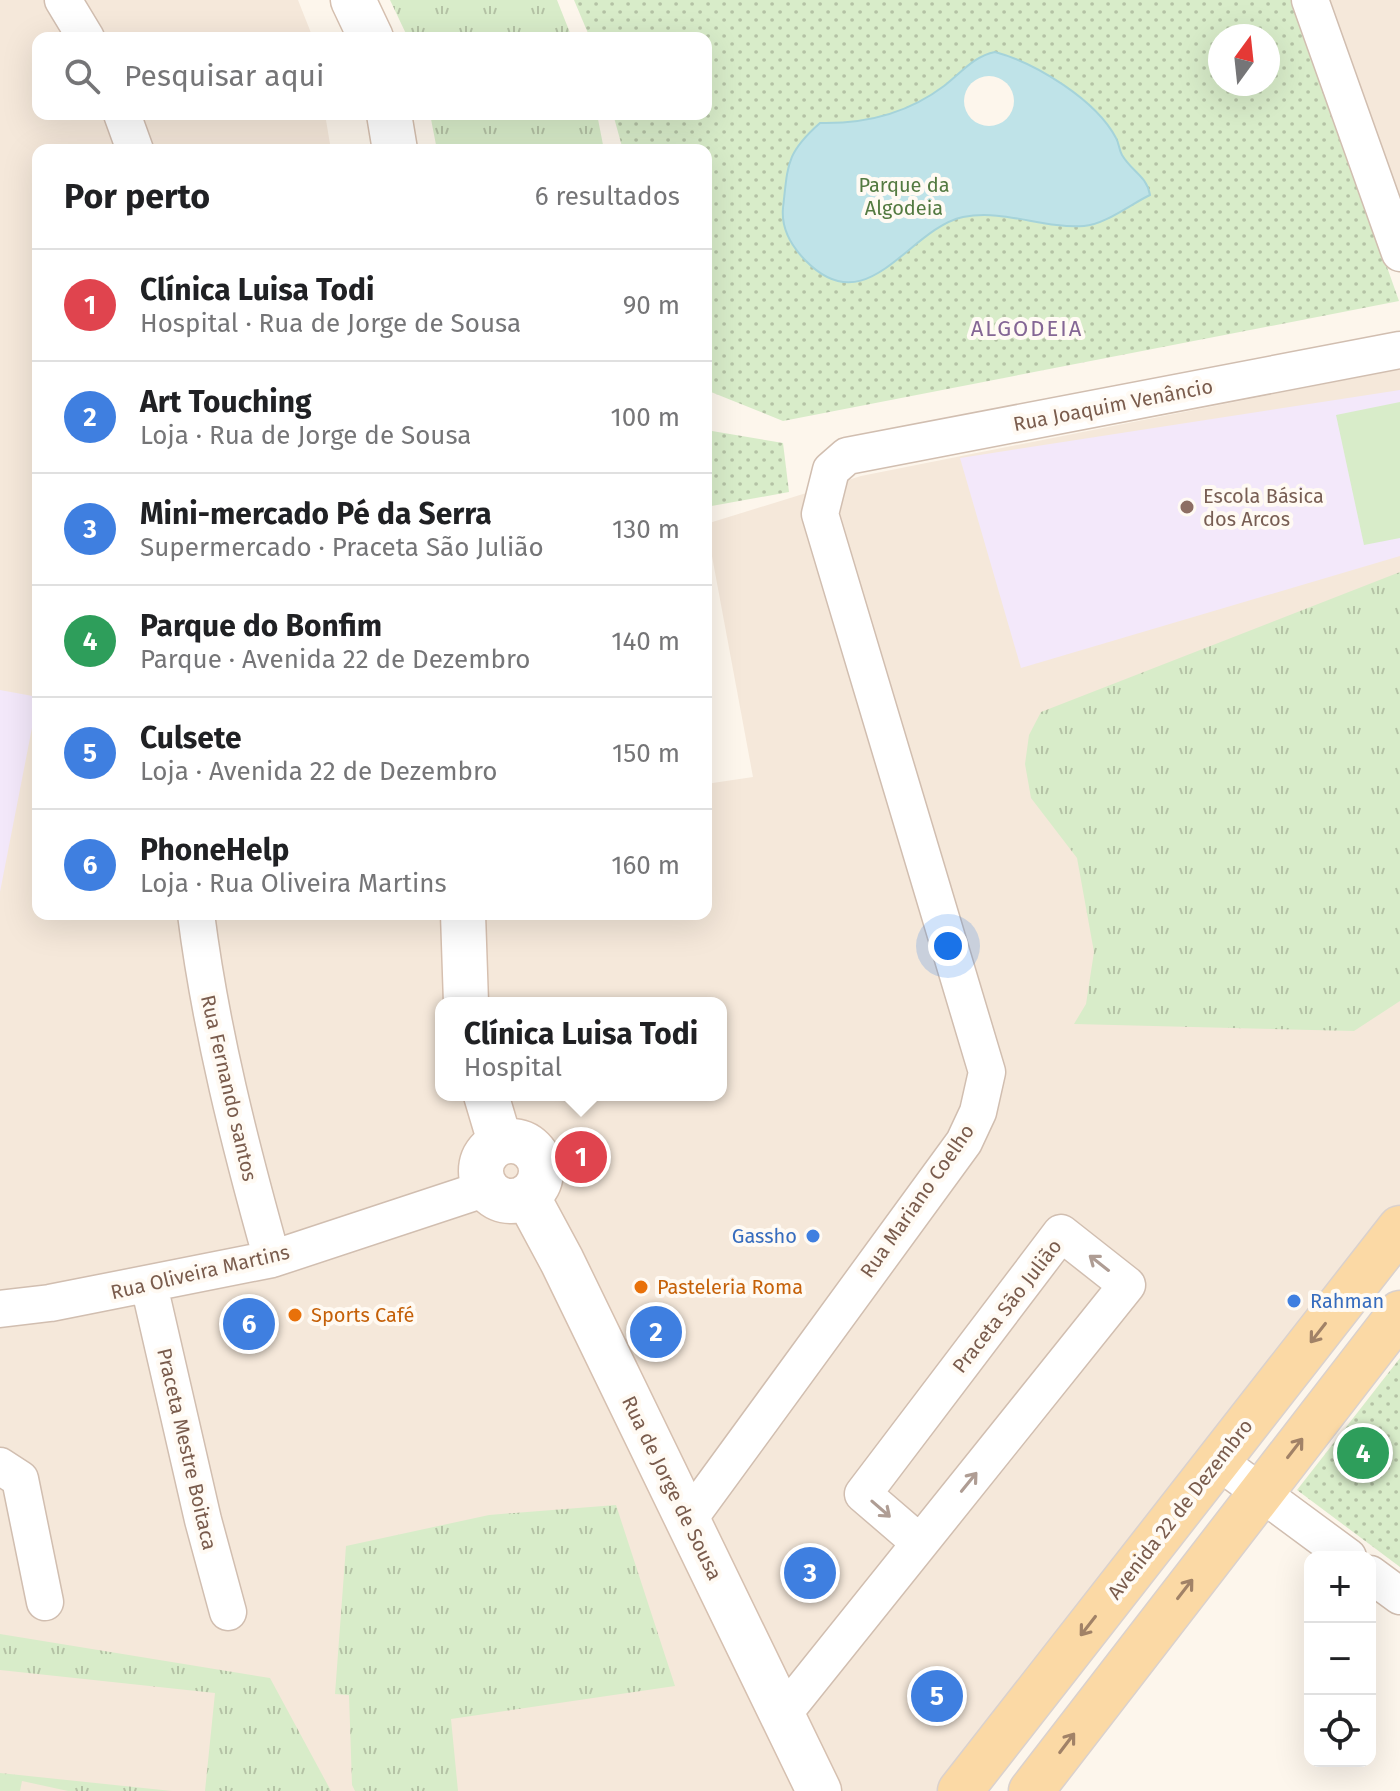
<!DOCTYPE html>
<html lang="pt">
<head>
<meta charset="utf-8">
<style>
	:root { --surface:#fff; --page:#f2f2f2; --text:#202124; --muted:#757577; --line:#e0e0e0; --accent:#e76f51 }
	body { margin:0; font-family:"Fira Sans",sans-serif; background:var(--page); color:var(--text) }
	.controls { position:absolute; right:24px; bottom:24px; display:grid; overflow:hidden; border-radius:16px; box-shadow:0 8px 32px #0002 }
	.controls button { width:72px; height:72px; display:grid; place-items:center; padding:0; border:0; border-bottom:2px solid var(--line); background:var(--surface); color:var(--text); font:40px sans-serif }
	.compass { position:absolute; left:1208px; top:24px; width:72px; height:72px; border-radius:50%; background:var(--surface); box-shadow:0 8px 32px #0002; rotate:15deg }
	.you { position:absolute; left:948px; top:946px; width:28px; height:28px; margin:-20px; border:6px solid #fff; border-radius:50%; background:#1a73e8; box-shadow:0 0 0 12px #1a73e833 }
	.badge { display:grid; place-items:center; width:52px; height:52px; border-radius:50%; background:var(--accent); color:#fff; font-size:26px; font-weight:700 }
	.pin { position:absolute; translate:-50% -50%; border:4px solid #fff; box-shadow:0 2px 8px #0006 }
	.popup { position:absolute; left:435px; top:997px; width:292px; height:104px; box-sizing:border-box; display:grid; place-content:center; border-radius:16px; background:var(--surface); filter:drop-shadow(0 2px 6px #0005); font-size:26px; white-space:nowrap; color:var(--muted) }
	.popup b { font-size:30px; color:var(--text) }
	.popup::after { content:''; position:absolute; left:50%; top:100%; margin-left:-16px; border:16px solid transparent; border-top-color:var(--surface) }
	.list { margin:0; padding:0; list-style:none }
	h2 { display:flex; justify-content:space-between; align-items:center; height:104px; margin:0; padding:0 32px; font-size:34px }
	h2 small { font-size:26px; font-weight:400; color:var(--muted) }
	.list li { display:grid; grid-template-columns:52px 1fr auto; gap:24px; align-items:center; box-sizing:border-box; height:112px; padding:0 32px; border-top:2px solid var(--line) }
	.list b { display:block; font-size:30px; white-space:nowrap }
	.list p { margin:0; font-size:26px; white-space:nowrap; color:var(--muted) }
	.list em { font-size:26px; font-style:normal; color:var(--muted) }
	.icon { flex:none; width:44px; height:44px; fill:none; stroke:currentColor; stroke-width:2; stroke-linecap:round; stroke-linejoin:round }
	.map { position:relative; flex:none; width:1400px; height:1791px; overflow:hidden }
	.search { position:absolute; background:var(--surface); box-shadow:0 8px 32px #0002; left:32px; top:32px; width:680px; height:88px; display:flex; align-items:center; gap:20px; box-sizing:border-box; padding:0 28px; border-radius:16px; color:var(--muted); font-size:30px }
	.panel { position:absolute; background:var(--surface); box-shadow:0 8px 32px #0002; left:32px; top:144px; width:680px; height:776px; border-radius:16px }
	.map>svg:first-child { display:block }
	.residential { fill:#f5e8da; fill-rule:evenodd }
	.education { fill:#f3e8fa }
	.grass { fill:url(#grass-tufts) }
	.park { fill:url(#park-dots); fill-rule:evenodd }
	.garden { fill:#d8ecc9 }
	.water { fill:#bfe3e8; stroke:#a5d3da; stroke-width:2 }
	.pier { fill:#fdf6ec }
	.lines { fill:none; stroke-linecap:round; stroke-linejoin:round }
	.street-casing { stroke:#d1beb0; stroke-width:39 }
	.secondary-casing { stroke:#d6c0b0; stroke-width:47 }
	.primary-casing { stroke:#dad1cd; stroke-width:47 }
	.street { stroke:#fff; stroke-width:36 }
	.secondary { stroke:#fff; stroke-width:44 }
	.primary { stroke:#fbd9a5; stroke-width:44 }
	.oneway { stroke:#af9d94 }
	.oneway2 { stroke:#a18267 }
	.education-dot { fill:#8d6e63; stroke:#fffaf3; stroke-width:3 }
	.shop-dot { fill:#3f7fe0; stroke:#fffaf3; stroke-width:3 }
	.food-dot { fill:#e8710a; stroke:#fffaf3; stroke-width:3 }
	.labels { text-anchor:middle; stroke-width:8; stroke-linejoin:round; paint-order:stroke }
	.park-label { font-size:20px; fill:#537a41; stroke:#fffaf3 }
	.street-label { font-size:20px; fill:#7a5c4d; stroke:#fffaf3 }
	.education-label { font-size:20px; fill:#785e54; stroke:#fffaf3; text-anchor:start }
	.shop-label { font-size:20px; fill:#366cbe; stroke:#fffaf3; text-anchor:end }
	.food-label { font-size:20px; fill:#c56008; stroke:#fffaf3; text-anchor:start }
	.neighbourhood-label { font-size:22px; letter-spacing:2px; fill:#846695; stroke:#fffaf3 }
</style>
</head>
<body>
<div class="map">
<svg width="1400" height="1791" viewBox="0 0 1400 1791">
	<defs>
		<pattern id="grass-tufts" width="24" height="20" patternUnits="userSpaceOnUse" patternTransform="scale(2)"><rect width="24" height="20" fill="#d8ecc9"/><path d="M3 7l-1-3M5 7V3M7 7l1-3M15 17l-1-3M17 17v-4M19 17l1-3" fill="none" stroke="#b4c2a5"/></pattern>
		<pattern id="park-dots" width="8" height="8" patternUnits="userSpaceOnUse" patternTransform="scale(2)"><rect width="8" height="8" fill="#d8ecc9"/><path d="M2 2h.1M6 6h.1" fill="none" stroke="#b4c2a5" stroke-width="1.8" stroke-linecap="round"/></pattern>
	</defs>
	<rect width="100%" height="100%" fill="#fdf6ec"/>
	<path class="residential" d="M0,0h298l15,38h-275v76h287l6,36h-293v764h668v-130l47,-7 -47,-253 155,-48 539,-107v837l-431,585h-969zM441,1003h280v92h-280z
		M1325,0h75v228z"/>
	<path class="education" d="M1400,390v166l-379,112 -61,-210z
		M0,690l38,7 -38,195z"/>
	<path class="grass" d="M390,0h167l15,38h-164z
		M430,114h167l7,36h-167z
		M1400,572v429l-46,30 -280,-7 12,-20 8,-52 -17,-94 -46,-60 -6,-34 4,-29 12,-23z
		M616,1505l59,181 -224,33 7,72h-103l-3,-6 -3,-90 -14,-1 11,-148 143,-31z
		M0,1634l270,44 61,113h-126l10,-98 -215,-23z
		M0,1773l172,18h-104l-46,-10 -2,10h-20z"/>
	<path class="park" d="M574,0h719l106,301 -616,120 -77,-31v-240h-83l-10,-36h93v-76h-116zM1220,36h48v48h-48z
		M706,430l77,13 6,49 -83,15z
		M1400,1358v209l-103,-77z"/>
	<path class="garden" d="M1400,402v136l-36,7 -28,-130z"/>
	<path class="water" d="M995,52c41,11 101,48 121,86 3,5 3,12 6,17 10,17 25,21 28,40 -19,9 -46,30 -66,31 -41,3 -79,-17 -121,-9 -55,12 -95,107 -157,44 -14,-14 -25,-32 -23,-53 5,-44 3,-55 37,-85 46,1 87,-9 124,-37 17,-13 30,-30 51,-34z"/>
	<path class="pier" d="M964 101a25 25 0 1 1 50 0a25 25 0 1 1-50 0Z"/>
	<g class="lines">
		<defs>
			<path id="street" d="M63,0l23,38
				M1310,0l90,253
				M122,114l13,36
				M196,914c15,117 44,231 76,345
				M149,1285l54,235 25,92
				M0,1309l50,-6 222,-44 215,-71
				M1218,1461l130,96
				M0,1466l20,13 25,123
				M688,1520l276,-378 14,-30 9,-40 -167,-558 11,-44 16,-14 553,-106
				M1370,1574l30,22
				M783,1714l344,-429 -66,-52 -198,261 57,49"/>
			<path id="secondary" d="M353,0l18,38
				M389,114l6,36
				M463,914l3,89
				M486,1095l14,47
				M481 1171a30 30 0 1 1 60 0a30 30 0 1 1-60 0Z
				M527,1196l35,65 257,530"/>
			<path id="primary" d="M960,1791l440,-563
				M1031,1791l369,-478"/>
		</defs>
		<use href="#street" class="street-casing"/>
		<use href="#secondary" class="secondary-casing"/>
		<use href="#primary" class="primary-casing"/>
		<use href="#street" class="street"/>
		<use href="#secondary" class="secondary"/>
		<use href="#primary" class="primary"/>
	</g>
	<defs><path id="oneway-shaft" d="M-6 0H5M1.5-3L5.5 0L1.5 3" fill="none" stroke-width="1.6" stroke-linecap="round" stroke-linejoin="round" transform="scale(2)"/></defs>
	<g class="oneway">
		<use href="#oneway-shaft" transform="translate(1099 1263) rotate(-142)"/>
		<use href="#oneway-shaft" transform="translate(969 1482) rotate(-51)"/>
		<use href="#oneway-shaft" transform="translate(881 1509) rotate(41)"/>
	</g>
	<g class="oneway2">
		<use href="#oneway-shaft" transform="translate(1318 1333) rotate(128)"/>
		<use href="#oneway-shaft" transform="translate(1295 1448) rotate(-52)"/>
		<use href="#oneway-shaft" transform="translate(1185 1589) rotate(-52)"/>
		<use href="#oneway-shaft" transform="translate(1088 1626) rotate(128)"/>
		<use href="#oneway-shaft" transform="translate(1067 1743) rotate(-53)"/>
	</g>
	<circle class="education-dot" cx="1187" cy="507" r="8"/>
	<g class="shop-dot">
		<circle cx="813" cy="1236" r="8"/>
		<circle cx="1294" cy="1301" r="8"/>
	</g>
	<g class="food-dot">
		<circle cx="641" cy="1287" r="8"/>
		<circle cx="295" cy="1315" r="8"/>
	</g>
	<g class="labels">
		<g class="park-label">
			<text x="904" y="192">Parque da<tspan x="904" dy="23">Algodeia</tspan></text>
		</g>
		<g class="street-label">
			<text transform="translate(1113 405) rotate(-11)" y="7">Rua Joaquim Venâncio</text>
			<text transform="translate(229 1088) rotate(77)" y="7">Rua Fernando santos</text>
			<text transform="translate(917 1201) rotate(-55)" y="7">Rua Mariano Coelho</text>
			<text transform="translate(200 1272) rotate(-13)" y="7">Rua Oliveira Martins</text>
			<text transform="translate(1007 1306) rotate(-52)" y="7">Praceta São Julião</text>
			<text transform="translate(187 1449) rotate(77)" y="7">Praceta Mestre Boitaca</text>
			<text transform="translate(672 1488) rotate(64)" y="7">Rua de Jorge de Sousa</text>
			<text transform="translate(1180 1509) rotate(-52)" y="7">Avenida 22 de Dezembro</text>
		</g>
		<g class="education-label">
			<text x="1203" y="503">Escola Básica<tspan x="1203" dy="23">dos Arcos</tspan></text>
		</g>
		<g class="shop-label">
			<text x="797" y="1243">Gassho</text>
			<text x="1310" y="1308" text-anchor="start">Rahman</text>
		</g>
		<g class="food-label">
			<text x="657" y="1294">Pasteleria Roma</text>
			<text x="311" y="1322">Sports Café</text>
		</g>
		<g class="neighbourhood-label">
			<text x="1027" y="336">ALGODEIA</text>
		</g>
	</g>
</svg>
<div class="controls">
<button>+</button>
<button>−</button>
<button><svg class="icon" aria-label="locate" viewBox="0 0 24 24"><circle cx="12" cy="12" r="6"/><path d="M12 2v4M12 18v4M2 12h4M18 12h4"/></svg></button>
</div>
<svg class="compass" viewBox="-18 -18 36 36"><path d="M0-13l5 13h-10z" fill="#e53935"/><path d="M0 13l5-13h-10z" fill="#757577"/></svg>
<div class="you"></div>
<div class="pin badge" style="left:581px;top:1157px;background:#e0444e">1</div>
<div class="popup"><b>Clínica Luisa Todi</b>Hospital</div>
<div class="pin badge" style="left:656px;top:1332px;background:#3f7fe0">2</div>
<div class="pin badge" style="left:810px;top:1573px;background:#3f7fe0">3</div>
<div class="pin badge" style="left:1363px;top:1453px;background:#2e9e5b">4</div>
<div class="pin badge" style="left:937px;top:1696px;background:#3f7fe0">5</div>
<div class="pin badge" style="left:249px;top:1324px;background:#3f7fe0">6</div>
<div class="search"><svg class="icon" aria-label="search" viewBox="0 0 24 24"><circle cx="10" cy="10" r="6"/><path d="M15 15l6 6"/></svg>Pesquisar aqui</div>
<section class="panel">
<h2>Por perto<small>6 resultados</small></h2>
<ul class="list">
<li><span class="badge" style="background:#e0444e">1</span><div><b>Clínica Luisa Todi</b><p>Hospital · Rua de Jorge de Sousa</p></div><em>90 m</em></li>
<li><span class="badge" style="background:#3f7fe0">2</span><div><b>Art Touching</b><p>Loja · Rua de Jorge de Sousa</p></div><em>100 m</em></li>
<li><span class="badge" style="background:#3f7fe0">3</span><div><b>Mini-mercado Pé da Serra</b><p>Supermercado · Praceta São Julião</p></div><em>130 m</em></li>
<li><span class="badge" style="background:#2e9e5b">4</span><div><b>Parque do Bonfim</b><p>Parque · Avenida 22 de Dezembro</p></div><em>140 m</em></li>
<li><span class="badge" style="background:#3f7fe0">5</span><div><b>Culsete</b><p>Loja · Avenida 22 de Dezembro</p></div><em>150 m</em></li>
<li><span class="badge" style="background:#3f7fe0">6</span><div><b>PhoneHelp</b><p>Loja · Rua Oliveira Martins</p></div><em>160 m</em></li>
</ul>
</section>
</div>
</body>
</html>
